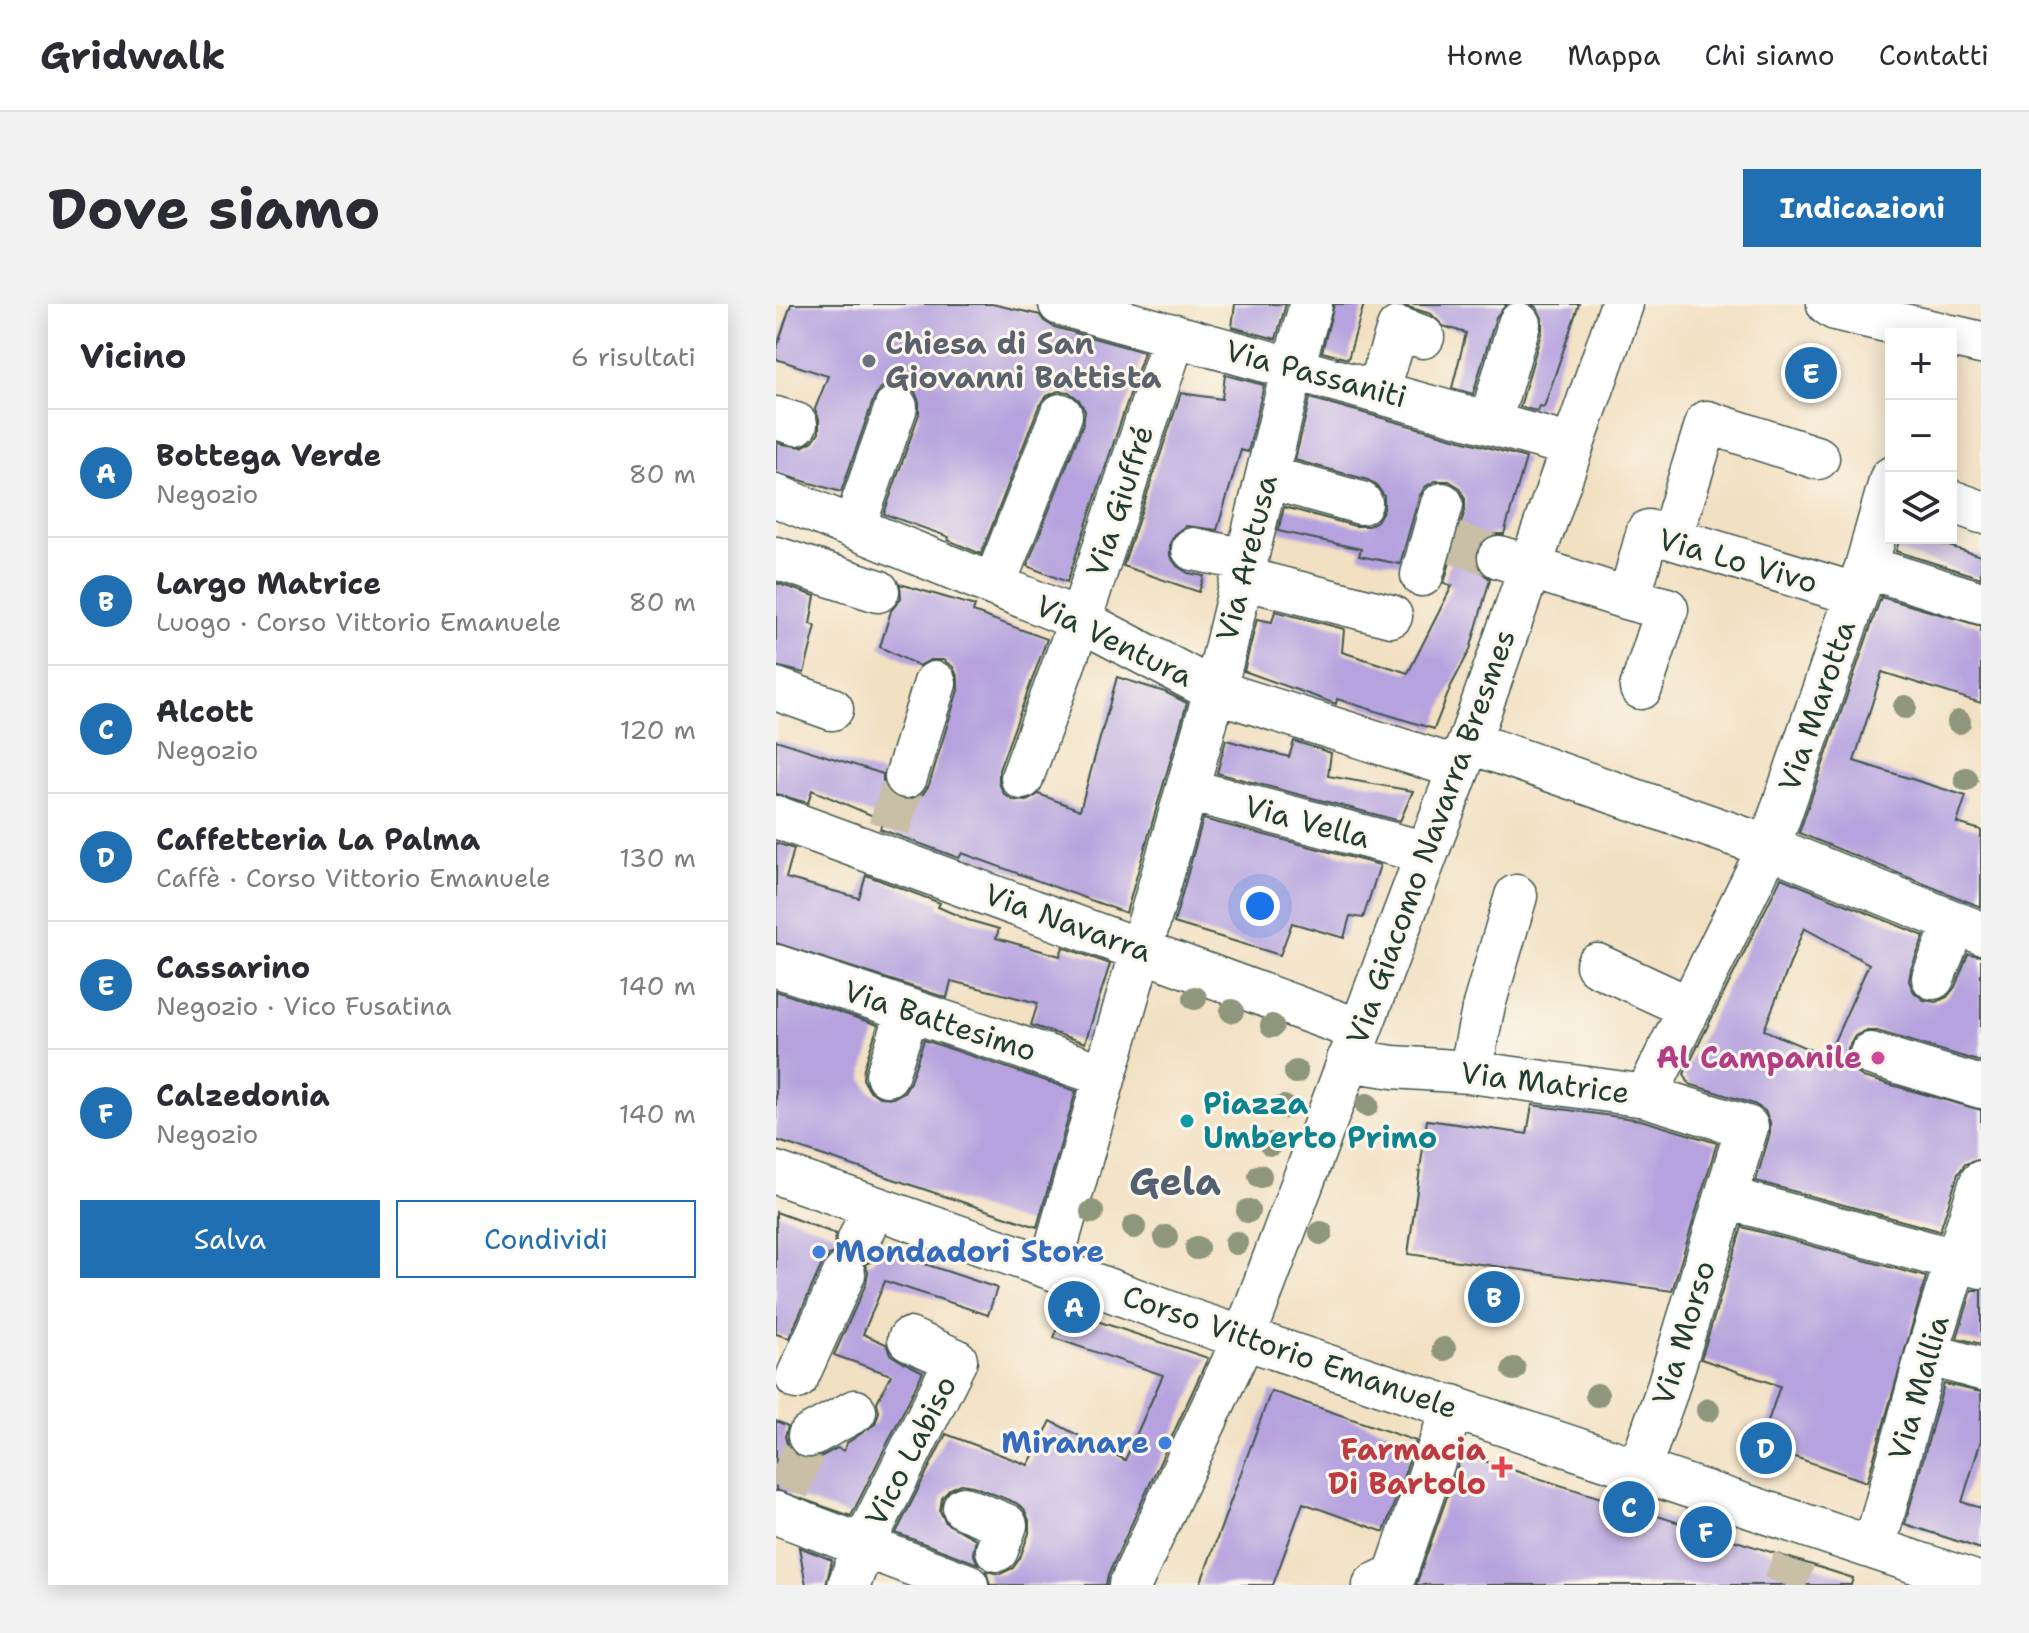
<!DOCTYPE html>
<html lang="it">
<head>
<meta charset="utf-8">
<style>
	:root { --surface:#fff; --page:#f2f2f3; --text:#2b2b33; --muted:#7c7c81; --line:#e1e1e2; --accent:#1f6fb2 }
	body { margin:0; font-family:"Shantell Sans",sans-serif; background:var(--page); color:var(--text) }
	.controls { position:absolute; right:24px; top:24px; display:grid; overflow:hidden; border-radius:0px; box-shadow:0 4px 20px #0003 }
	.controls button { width:72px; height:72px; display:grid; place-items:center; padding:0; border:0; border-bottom:2px solid var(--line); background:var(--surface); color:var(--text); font:40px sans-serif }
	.you { position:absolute; left:484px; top:602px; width:28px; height:28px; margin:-20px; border:6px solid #fff; border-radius:50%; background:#1a73e8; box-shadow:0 0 0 12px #1a73e833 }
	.badge { display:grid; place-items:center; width:52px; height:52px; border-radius:50%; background:var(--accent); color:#fff; font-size:26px; font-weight:700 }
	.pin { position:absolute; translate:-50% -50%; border:4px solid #fff; box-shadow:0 2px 8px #0006 }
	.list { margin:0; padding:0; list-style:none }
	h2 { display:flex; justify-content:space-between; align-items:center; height:104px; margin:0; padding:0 32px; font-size:34px }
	h2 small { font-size:26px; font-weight:400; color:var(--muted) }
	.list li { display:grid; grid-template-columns:52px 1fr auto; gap:24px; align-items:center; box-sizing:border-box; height:128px; padding:0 32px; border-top:2px solid var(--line) }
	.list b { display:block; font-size:30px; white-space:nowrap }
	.list p { margin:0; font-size:26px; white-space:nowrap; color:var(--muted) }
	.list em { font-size:26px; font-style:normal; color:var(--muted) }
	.actions { display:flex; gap:16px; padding:24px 32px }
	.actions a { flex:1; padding:18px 0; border:2px solid var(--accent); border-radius:0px; text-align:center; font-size:28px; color:var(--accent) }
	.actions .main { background:var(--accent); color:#fff }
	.icon { flex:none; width:44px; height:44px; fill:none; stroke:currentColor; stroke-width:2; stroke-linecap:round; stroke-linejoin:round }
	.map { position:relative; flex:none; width:1205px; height:1281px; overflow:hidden; border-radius:0px }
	header { display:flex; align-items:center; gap:48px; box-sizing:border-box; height:112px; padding:0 40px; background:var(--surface); border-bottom:2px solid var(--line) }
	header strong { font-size:38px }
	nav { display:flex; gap:44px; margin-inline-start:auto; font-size:28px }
	.intro { display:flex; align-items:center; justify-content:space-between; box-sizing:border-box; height:192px; padding:0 48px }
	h1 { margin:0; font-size:56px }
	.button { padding:20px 36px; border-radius:0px; background:var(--accent); color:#fff; font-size:28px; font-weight:700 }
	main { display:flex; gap:48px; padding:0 48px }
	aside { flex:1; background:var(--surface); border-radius:0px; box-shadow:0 4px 20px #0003 }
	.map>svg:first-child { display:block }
	.building { fill:#b5a2de; fill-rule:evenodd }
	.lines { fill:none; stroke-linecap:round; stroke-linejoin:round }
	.minor-tunnel { stroke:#c8bfa6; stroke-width:42; stroke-dasharray:42 21; stroke-linecap:butt }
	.minor-casing { stroke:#3f5549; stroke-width:45 }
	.minor { stroke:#fff; stroke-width:42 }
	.tree { fill:#8e977c }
	.worship-dot { fill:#6b7280; stroke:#fbf7ec; stroke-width:3 }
	.hotel-dot { fill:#d1479c; stroke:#fbf7ec; stroke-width:3 }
	.culture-dot { fill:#0f9aa8; stroke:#fbf7ec; stroke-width:3 }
	.shop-dot { fill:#3f7fe0; stroke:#fbf7ec; stroke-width:3 }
	.health-dot { fill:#e0444e; stroke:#fbf7ec; stroke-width:3 }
	.labels { text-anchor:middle; stroke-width:6; stroke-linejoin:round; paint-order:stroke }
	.worship-label { font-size:30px; font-weight:bold; fill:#5b616d; stroke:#fbf7ec; text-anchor:start }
	.street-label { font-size:30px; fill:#1f3d34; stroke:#fbf7ec }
	.hotel-label { font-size:30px; font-weight:bold; fill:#b23c85; stroke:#fbf7ec; text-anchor:end }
	.culture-label { font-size:30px; font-weight:bold; fill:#0d838f; stroke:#fbf7ec; text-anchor:start }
	.shop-label { font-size:30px; font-weight:bold; fill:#366cbe; stroke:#fbf7ec; text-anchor:start }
	.health-label { font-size:30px; font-weight:bold; fill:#be3a42; stroke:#fbf7ec; text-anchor:end }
	.district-label { font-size:38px; font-weight:bold; fill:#546070; stroke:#fbf7ec }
</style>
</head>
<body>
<header>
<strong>Gridwalk</strong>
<nav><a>Home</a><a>Mappa</a><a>Chi siamo</a><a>Contatti</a></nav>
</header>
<div class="intro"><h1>Dove siamo</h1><a class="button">Indicazioni</a></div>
<main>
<aside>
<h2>Vicino<small>6 risultati</small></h2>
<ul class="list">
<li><span class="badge">A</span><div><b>Bottega Verde</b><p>Negozio</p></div><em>80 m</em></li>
<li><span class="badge">B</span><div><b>Largo Matrice</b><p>Luogo · Corso Vittorio Emanuele</p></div><em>80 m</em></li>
<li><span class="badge">C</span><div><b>Alcott</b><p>Negozio</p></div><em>120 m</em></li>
<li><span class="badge">D</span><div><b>Caffetteria La Palma</b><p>Caffè · Corso Vittorio Emanuele</p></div><em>130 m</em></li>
<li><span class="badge">E</span><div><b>Cassarino</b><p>Negozio · Vico Fusatina</p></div><em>140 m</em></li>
<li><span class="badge">F</span><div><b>Calzedonia</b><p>Negozio</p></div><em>140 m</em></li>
</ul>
<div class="actions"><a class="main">Salva</a><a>Condividi</a></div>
</aside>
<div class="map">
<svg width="1205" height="1281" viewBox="0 0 1205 1281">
	<rect width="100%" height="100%" fill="#fbf7ec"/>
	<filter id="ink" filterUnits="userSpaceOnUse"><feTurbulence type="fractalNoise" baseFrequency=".0125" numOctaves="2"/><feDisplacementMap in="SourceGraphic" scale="16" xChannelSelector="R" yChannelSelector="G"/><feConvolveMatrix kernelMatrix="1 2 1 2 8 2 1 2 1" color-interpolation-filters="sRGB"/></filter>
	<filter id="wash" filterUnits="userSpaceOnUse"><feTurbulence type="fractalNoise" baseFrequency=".006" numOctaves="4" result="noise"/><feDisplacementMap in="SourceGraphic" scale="32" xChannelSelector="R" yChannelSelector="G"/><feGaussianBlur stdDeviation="1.8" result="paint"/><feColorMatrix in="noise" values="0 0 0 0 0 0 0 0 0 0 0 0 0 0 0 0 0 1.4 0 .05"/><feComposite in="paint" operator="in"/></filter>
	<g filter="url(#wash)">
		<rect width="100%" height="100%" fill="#f2e0c2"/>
		<g id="blocks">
			<path class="building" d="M15,0h201l48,11 4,6 10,6 90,25 -77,230 -40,-16 56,-142 2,-13 -6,-11 -10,-8 -11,-1 -11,5 -8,10 -58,148 -33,-14 1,-3 -65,-23 35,-100v-12l-4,-10 -10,-7 -14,-1 -10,4 -7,10 -33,94 -65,-19v-30l26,4 11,-6 6,-9v-13l-4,-10 13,-33 -52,-17v-9z
				M459,0h51l-10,35 -44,-12z
				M558,0h30l-16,55 -26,-7z
				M622,0h109l-11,13 -23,77 -21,-6 14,-55 -23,-7 -12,-12z
				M755,0h48l-35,103 -5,-1 -2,5 -17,-4 22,-77v-12l-5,-10z
				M449,71l39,10 -16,67 -7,-2 -24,80 -31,-4 -10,7 -6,10v13l7,10 11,7 16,3 -5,16 -76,-26 58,-173 41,6z
				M534,94l216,60 -22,76h-11l-9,5 -8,10v14l5,9 9,7 -20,71 -19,36 -17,43 -97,-30 -1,5 -92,-33 13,-52 15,3 3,-11 69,18 -2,23 66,21 44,-87 -8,-3 21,-73v-11l-5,-11 -11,-7h-14l-10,6 -6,10 -19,67 -41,-8 2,-7 -83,-18 6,-24 71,19h13l9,-5 7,-12v-13l-7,-10 -9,-6 -73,-20z
				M1124,234h23l58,18v22l-85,-27z
				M0,279l39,13 -5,28 6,2 -12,47 -28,-7z
				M124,280l75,22 -2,6 74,27 -48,131v13l5,11 9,6 14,1 12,-7 41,16 37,-133 48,15 22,11 -61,210 -164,-60 -3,5 -79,-29 3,-9 -71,-30 -4,13 -32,-9v-54l107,34v9l5,10 12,7h12l11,-6 6,-9 29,-95v-12l-5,-11 -10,-7h-13l-11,6 -39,-19 11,-36 10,-13z
				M1105,293l100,29v77l-99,-31 -28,89 112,35 -9,27 24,7v77l-182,-74z
				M450,436l63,17 5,-16 37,12 -3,23 85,15 -13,30 -183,-48z
				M427,515l177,46 -17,53 -13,-2 -6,22 -52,-15 -12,32 -106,-32z
				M0,539l18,6 -8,29 73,20 7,-23 74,28 -2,4 30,13 31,9 -3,9 64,18 3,-9 47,17 -25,79 -54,-18 7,-22 -87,-22 -4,17 -171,-55z
				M1005,574l143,58 -13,33 -2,12 5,11 10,8 12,2 11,-5 8,-10 13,-33 13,2v106l-104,-31h-12l-10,5 -7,12v12l6,11 9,6 118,33v49l-16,5 -7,10 -18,57 -184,-50 14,-48v-11l-5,-11 -11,-7 -65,-20 -5,-10zM1028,624l65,36 -42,93 -63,-27z
				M0,687l102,34 -14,43 -1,11 6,11 10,7 14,1 11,-6 6,-10 14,-42 152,51 -39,136 -261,-87z
				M756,801l109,15 76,23 -45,148 -264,-37 19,-134 100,14z
				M0,908l60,22 -2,10 3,8 -8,3 -7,9 -33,74 -13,-4z
				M966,923l184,50 -59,205 -107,-37 20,-59 -79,-27z
				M104,947l12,2 105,35 -9,27 -103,-34 -22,53 23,10 4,10 9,6 24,12 -72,144 -75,-26v-69l12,5 -3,10 3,12 8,8 12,4 12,-3 17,-9 7,3 3,-8 28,-19 4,-12 -2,-10 14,-27 -57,-20 32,-71 2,-12 -3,-8 8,-3z
				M1196,986h9v54l-24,-6z
				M288,1006l144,48 -100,217 -2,10h-116l-4,-14 14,3 13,-6 7,-10 9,-25v-13l-5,-11 -8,-6 -43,-17 -12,-2 -11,5 -8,9 -2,13 6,12 30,16 -3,14 5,11 -82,-31 50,-99 82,31 23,-44 74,39 38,-85 -109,-37z
				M1168,1080l37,8v48l-19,62 19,6v41l-76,-25z
				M495,1087l145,50 -32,91 -81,-29 -30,82h-73z
				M686,1150l391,124 -2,7h-435z
				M23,1243l33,13 -6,25h-20z"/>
		</g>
	</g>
	<g filter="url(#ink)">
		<use href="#blocks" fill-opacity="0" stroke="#3f5549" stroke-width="2"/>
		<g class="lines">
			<path class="minor-tunnel" d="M678,239l45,14
				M113,524l17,-51
				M12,1186l21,-54
				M1008,1281l10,-25"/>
			<defs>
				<path id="minor" d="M284,0l512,142
					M1052,0l7,5 107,25
					M1175,32l30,7
					M602,87l20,-63 25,9
					M0,114l20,6
					M714,118l29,-98
					M491,173l94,26
					M0,192l304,124 135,71 244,77
					M1175,197l30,11
					M78,223l42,-120
					M895,234l36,-116 111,36
					M417,245l54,11
					M723,253l130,42 19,-68 207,63
					M0,254l102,33
					M1090,263l115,36
					M646,271l20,-71
					M466,274l149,38
					M218,281l67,-170
					M853,295l38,10 -26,79
					M0,385l56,20
					M693,438l300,105 212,86
					M130,473l29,-94
					M246,474l58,-158 95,-285
					M412,486l239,63
					M0,513l583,213
					M821,661l93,43
					M0,662l328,109
					M1157,674l22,-56
					M1095,750l110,33
					M572,756l45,7 77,5 176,24 101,31 -81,266 -27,76
					M694,768l14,-67 32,-109
					M111,771l21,-64
					M870,792l123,-249 97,-280 25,-89
					M0,869l274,95 143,53 788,263
					M951,894l254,69
					M82,938l15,-35
					M274,964l165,-577 78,-324 18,-63
					M1151,1050l54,15
					M21,1074l47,-104
					M33,1132l46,-25
					M188,1204l42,17 -9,25
					M0,1209l191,72
					M1098,1244l53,-194 54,-172
					M73,1281l14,-39 93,-186 -47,-21
					M354,1281l114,-247 225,-596 153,-438
					M598,1281l21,-10 58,-169"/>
			</defs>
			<use href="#minor" class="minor-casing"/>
			<use href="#minor" class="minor"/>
		</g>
		<g class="tree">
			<circle cx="1129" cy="403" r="12"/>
			<circle cx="1183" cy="418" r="12"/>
			<circle cx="1190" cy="475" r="12"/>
			<circle cx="419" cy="694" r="12"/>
			<circle cx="456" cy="707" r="12"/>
			<circle cx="496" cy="722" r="12"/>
			<circle cx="520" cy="768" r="12"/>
			<circle cx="591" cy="801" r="12"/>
			<circle cx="508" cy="803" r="12"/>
			<circle cx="495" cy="840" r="12"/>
			<circle cx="484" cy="872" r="12"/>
			<circle cx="472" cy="907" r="12"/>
			<circle cx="316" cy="908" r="12"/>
			<circle cx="358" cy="923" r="12"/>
			<circle cx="545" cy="929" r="12"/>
			<circle cx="390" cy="933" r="12"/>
			<circle cx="460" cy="939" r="12"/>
			<circle cx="421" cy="944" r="12"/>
			<circle cx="668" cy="1045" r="12"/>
			<circle cx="738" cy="1065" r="12"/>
			<circle cx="821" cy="1091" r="12"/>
			<circle cx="932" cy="1106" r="12"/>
		</g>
	</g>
	<circle class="worship-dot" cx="93" cy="57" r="8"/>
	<circle class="hotel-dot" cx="1102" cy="754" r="8"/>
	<circle class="culture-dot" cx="411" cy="817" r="8"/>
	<g class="shop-dot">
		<circle cx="43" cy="948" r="8"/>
		<circle cx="389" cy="1139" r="8"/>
	</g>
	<path class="health-dot" d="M722 1151h8v8h8v8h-8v8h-8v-8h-8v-8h8z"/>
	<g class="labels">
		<g class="worship-label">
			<text x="109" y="50">Chiesa di San<tspan x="109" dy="34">Giovanni Battista</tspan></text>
		</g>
		<g class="street-label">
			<text transform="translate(540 70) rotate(15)" y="10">Via Passaniti</text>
			<text transform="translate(344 197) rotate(-72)" y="10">Via Giuffré</text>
			<text transform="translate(471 254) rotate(-76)" y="10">Via Aretusa</text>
			<text transform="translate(962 257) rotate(16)" y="10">Via Lo Vivo</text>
			<text transform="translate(338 337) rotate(26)" y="10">Via Ventura</text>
			<text transform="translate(1041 402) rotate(-71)" y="10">Via Marotta</text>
			<text transform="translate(531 518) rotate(15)" y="10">Via Vella</text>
			<text transform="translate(655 533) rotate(-70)" y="10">Via Giacomo Navarra Bresmes</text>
			<text transform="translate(292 619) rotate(20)" y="10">Via Navarra</text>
			<text transform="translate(164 717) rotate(18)" y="10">Via Battesimo</text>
			<text transform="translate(769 779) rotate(7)" y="10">Via Matrice</text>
			<text transform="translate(908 1029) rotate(-73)" y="10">Via Morso</text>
			<text transform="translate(514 1048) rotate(19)" y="10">Corso Vittorio Emanuele</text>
			<text transform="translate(1143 1084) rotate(-74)" y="10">Via Mallia</text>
			<text transform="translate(135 1147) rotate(-63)" y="10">Vico Labiso</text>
		</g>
		<g class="hotel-label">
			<text x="1086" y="764">Al Campanile</text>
		</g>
		<g class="culture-label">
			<text x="427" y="810">Piazza<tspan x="427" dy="34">Umberto Primo</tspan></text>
		</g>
		<g class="shop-label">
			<text x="59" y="958">Mondadori Store</text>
			<text x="373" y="1149" text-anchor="end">Miranare</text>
		</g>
		<g class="health-label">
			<text x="710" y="1156">Farmacia<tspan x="710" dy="34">Di Bartolo</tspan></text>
		</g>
		<g class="district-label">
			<text x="399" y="891">Gela</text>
		</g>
	</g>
</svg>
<div class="controls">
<button>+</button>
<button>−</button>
<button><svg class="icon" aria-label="layers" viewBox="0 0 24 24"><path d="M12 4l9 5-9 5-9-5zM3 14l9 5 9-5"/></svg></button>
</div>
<div class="you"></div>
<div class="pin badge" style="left:298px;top:1003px">A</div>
<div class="pin badge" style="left:718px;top:993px">B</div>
<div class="pin badge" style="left:853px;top:1203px">C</div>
<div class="pin badge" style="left:990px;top:1144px">D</div>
<div class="pin badge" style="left:1035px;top:69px">E</div>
<div class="pin badge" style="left:930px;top:1228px">F</div>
</div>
</main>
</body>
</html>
